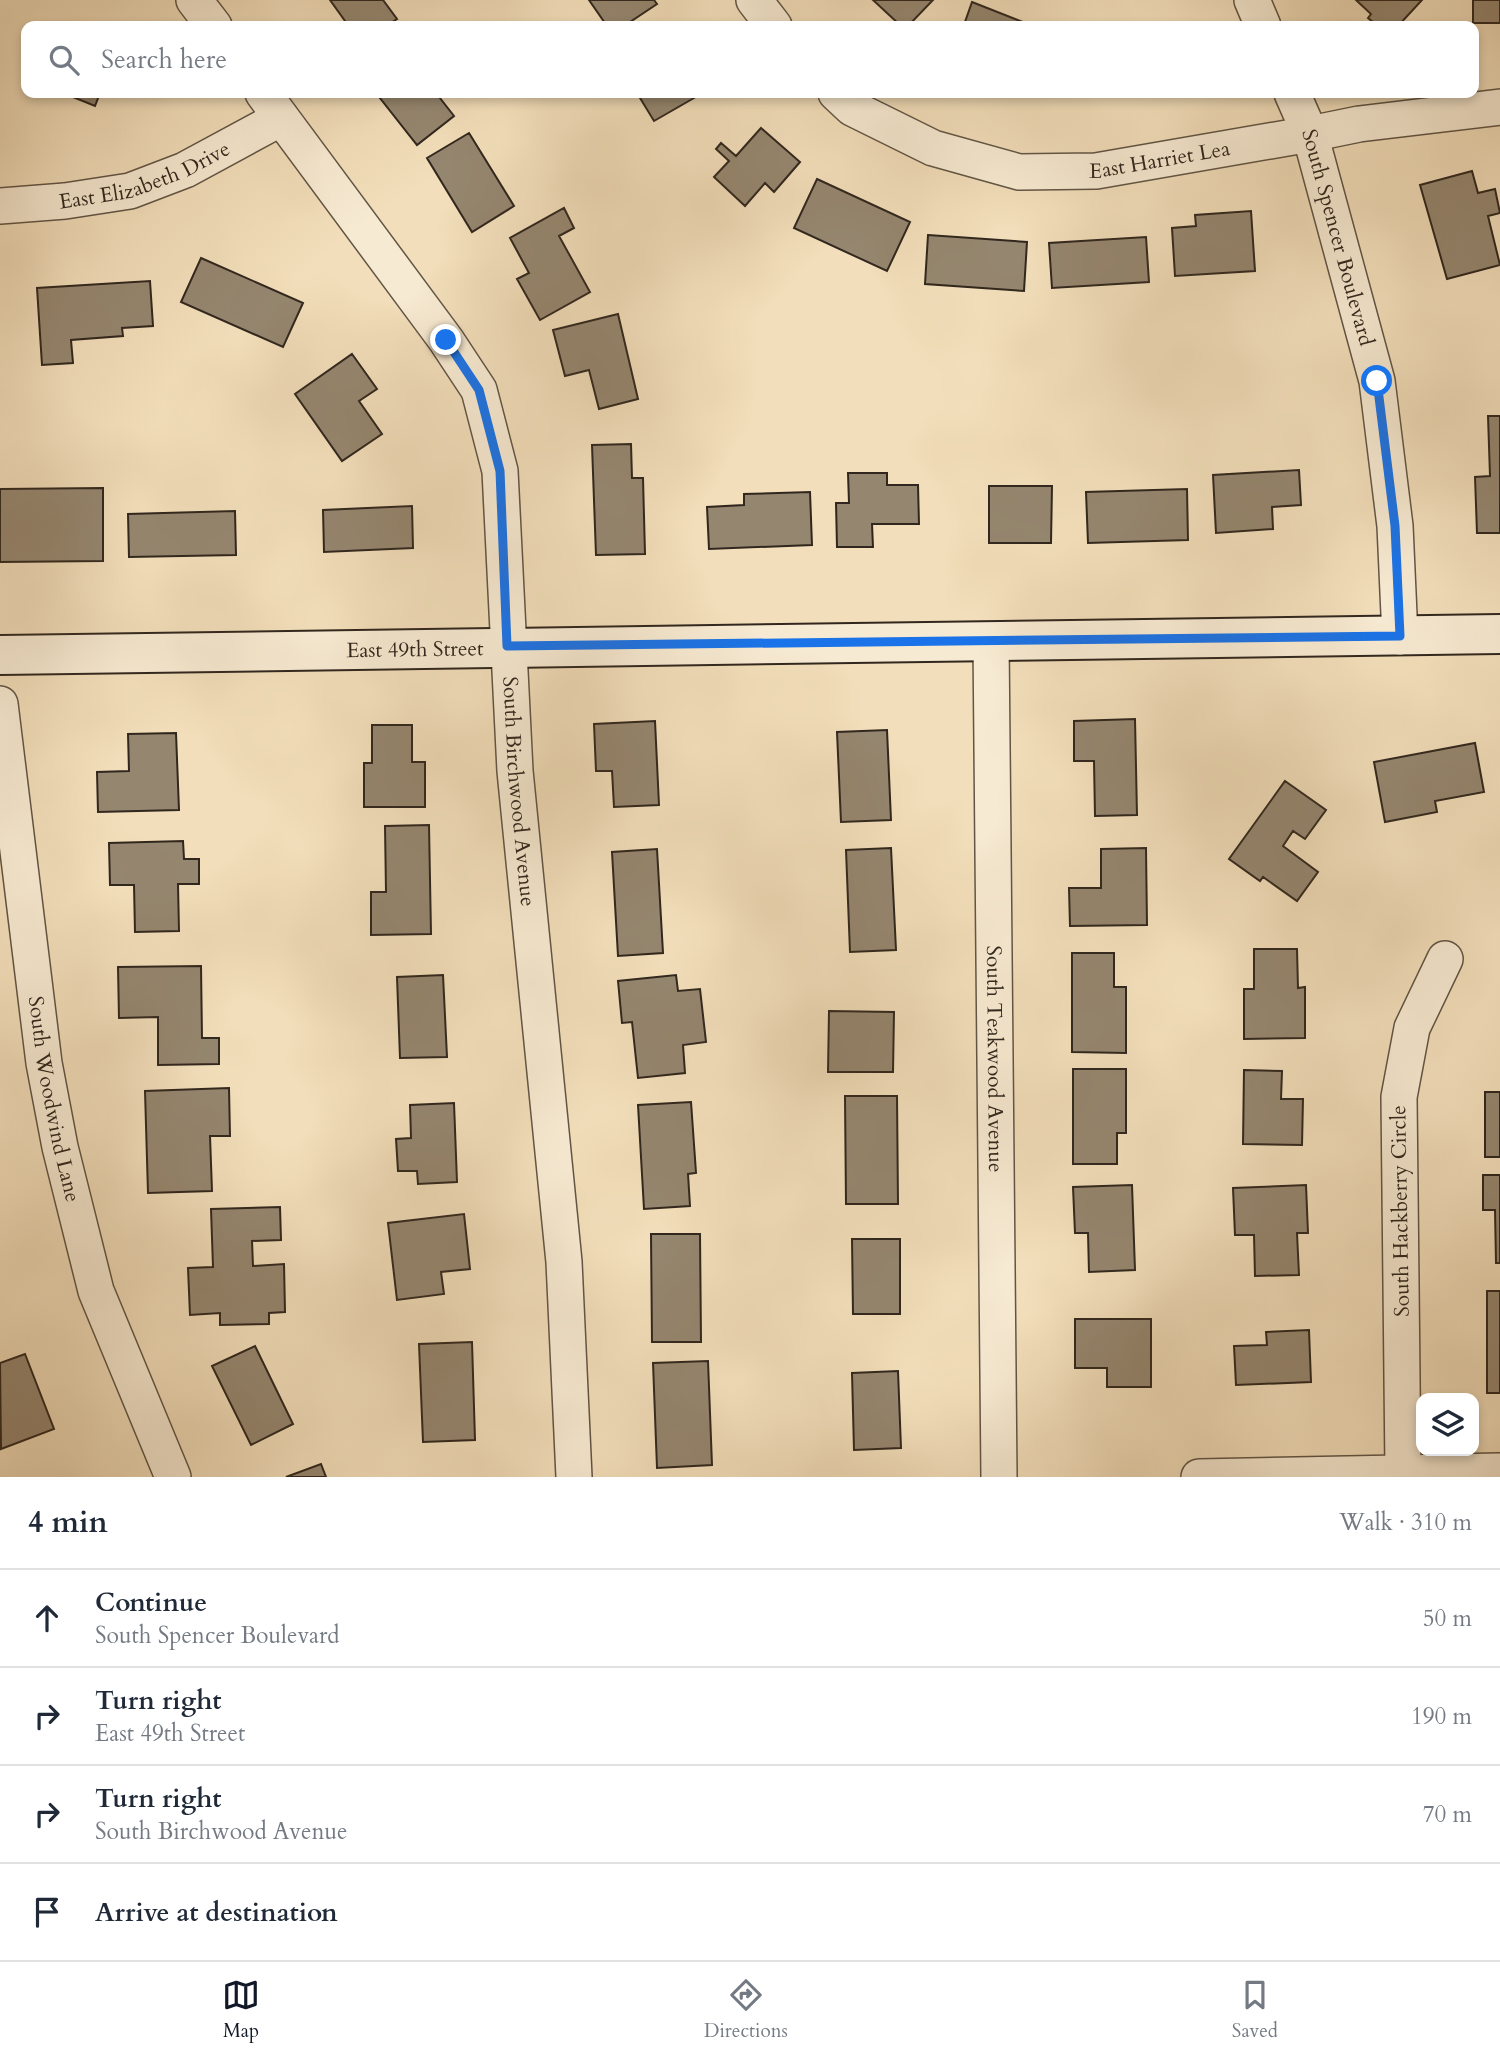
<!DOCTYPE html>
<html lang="en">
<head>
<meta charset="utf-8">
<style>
	:root { --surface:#fff; --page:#f2f2f3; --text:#1f2937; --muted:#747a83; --line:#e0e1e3; --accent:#111827 }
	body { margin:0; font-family:Cardo,serif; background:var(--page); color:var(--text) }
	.controls { position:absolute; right:21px; bottom:21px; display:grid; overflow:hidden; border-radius:14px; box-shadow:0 4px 10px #0003 }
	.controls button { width:63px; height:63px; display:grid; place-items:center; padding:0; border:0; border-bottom:2px solid var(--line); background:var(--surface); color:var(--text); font:35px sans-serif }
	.stop { position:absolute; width:21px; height:21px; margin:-16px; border:5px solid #1a73e8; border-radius:50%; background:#fff }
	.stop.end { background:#1a73e8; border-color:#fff; box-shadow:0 2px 7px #0008 }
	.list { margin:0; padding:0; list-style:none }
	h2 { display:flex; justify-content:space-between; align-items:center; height:91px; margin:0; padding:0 28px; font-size:30px }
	h2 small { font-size:23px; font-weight:400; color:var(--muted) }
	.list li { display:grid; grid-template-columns:46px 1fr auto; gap:21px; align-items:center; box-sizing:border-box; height:98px; padding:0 28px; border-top:2px solid var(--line) }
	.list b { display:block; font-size:26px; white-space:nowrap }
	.list p { margin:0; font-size:23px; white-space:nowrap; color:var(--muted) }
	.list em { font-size:23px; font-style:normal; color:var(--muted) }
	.icon { flex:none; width:38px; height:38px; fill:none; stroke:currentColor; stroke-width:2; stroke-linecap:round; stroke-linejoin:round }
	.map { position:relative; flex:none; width:1500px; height:1477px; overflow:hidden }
	.search { position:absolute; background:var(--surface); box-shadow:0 4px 10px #0003; left:21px; right:21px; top:21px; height:77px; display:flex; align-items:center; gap:18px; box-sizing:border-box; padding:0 24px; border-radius:14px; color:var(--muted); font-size:26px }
	.sheet { height:483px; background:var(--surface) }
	nav { display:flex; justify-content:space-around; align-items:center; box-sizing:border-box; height:98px; border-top:2px solid var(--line); background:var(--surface); font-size:19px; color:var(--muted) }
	nav a { display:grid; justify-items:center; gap:4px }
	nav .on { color:var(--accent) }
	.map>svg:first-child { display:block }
	.building { fill:#95866f; stroke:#31271e; stroke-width:2 }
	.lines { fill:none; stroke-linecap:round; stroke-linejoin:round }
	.street-casing { stroke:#615545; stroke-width:38 }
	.secondary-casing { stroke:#31271e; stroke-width:42 }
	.street { stroke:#f7ead2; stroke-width:35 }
	.secondary { stroke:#f7ead2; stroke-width:38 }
	.route { stroke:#1a73e8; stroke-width:9 }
	.labels { text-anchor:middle; stroke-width:5; stroke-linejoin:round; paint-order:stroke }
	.street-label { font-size:21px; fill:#31271e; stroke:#f7ead2 }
</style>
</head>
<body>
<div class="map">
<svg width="1500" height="1477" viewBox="0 0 1500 1477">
	<rect width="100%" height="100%" fill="#f2deba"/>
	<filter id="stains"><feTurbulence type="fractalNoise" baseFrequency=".00286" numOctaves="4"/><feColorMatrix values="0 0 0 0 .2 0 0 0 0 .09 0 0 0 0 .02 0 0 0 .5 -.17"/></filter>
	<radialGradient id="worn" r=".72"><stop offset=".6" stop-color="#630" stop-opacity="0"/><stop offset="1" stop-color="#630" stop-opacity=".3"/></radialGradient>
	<path class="building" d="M330,0h53l14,19 -11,7h-48l7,-5z
		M589,0h65l3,4 -33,22h-17z
		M873,0h60l-25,26h-7z
		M1356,0h66l-24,26h-20l-10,-8 3,-4z
		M1473,0h27v23h-27z
		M972,2l61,24h-58l-10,-4z
		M63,93h37l-5,13z
		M376,93h60l18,23 -37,29z
		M637,93h54l3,5 -40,23z
		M761,128l39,34 -26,30 -9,-9 -20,23 -31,-29 15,-16 -13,-12 5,-6 15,13z
		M469,133l45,73 -42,26 -45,-74z
		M1472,171l6,22 17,-4 5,24 -12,3 12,49 -53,14 -27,-94z
		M817,179l93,43 -23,49 -93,-43z
		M564,208l10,20 -15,8 31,56 -50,28 -23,-41 12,-6 -19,-35z
		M1251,211l4,60 -80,5 -3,-48 24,-2 -1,-11z
		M928,235l99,7 -3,49 -99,-7z
		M1146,237l3,45 -97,6 -3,-45z
		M201,258l102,45 -20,44 -102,-45z
		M150,281l3,45 -31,2 1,8 -52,4 2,23 -31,2 -5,-77z
		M618,314l20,85 -39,10 -10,-39 -24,6 -12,-46z
		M352,354l25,35 -18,12 23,33 -40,27 -47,-67z
		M1488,416h12v117h-23l-2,-56 15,-1z
		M631,444l1,34h11l2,76 -49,1 -4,-110z
		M1299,470l2,35 -29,2 1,22 -57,4 -3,-58z
		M848,473h39v12h31l1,39h-47l1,23h-36l-1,-44h13z
		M989,486h63l-1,57h-62z
		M103,488v73l-103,1v-73z
		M1187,489l1,51 -100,3 -2,-51z
		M810,492l2,53 -103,4 -2,-42 37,-2v-11z
		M412,506l1,42 -89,4 -1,-42z
		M235,511l1,44 -107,2 -1,-43z
		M1135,719l2,96 -42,1 -1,-55h-20v-40z
		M655,721l4,84 -45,2 -2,-36h-16l-2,-47z
		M372,725h40v37h13v45h-61v-44h8z
		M887,730l4,90 -50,2 -4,-90z
		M176,733l3,77 -81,2 -1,-40 32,-1 -1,-37z
		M1475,743l9,49 -49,9 2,11 -52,10 -11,-60z
		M1285,781l41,29 -21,29 -12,-8 -10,15 35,26 -21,29 -34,-24 -3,4 -31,-22z
		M429,825l2,109 -60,1v-43h15l-1,-66z
		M183,841l1,18h15v25h-21l1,47 -44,1 -1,-47h-24l-1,-42z
		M891,848l5,102 -46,2 -4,-102z
		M1146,848l1,77 -77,1 -1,-38h32v-39z
		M657,849l6,104 -45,3 -6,-104z
		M1254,949h43l1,39 7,-1v51l-61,1v-50h10z
		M1072,953h42v34h12v66l-54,-1z
		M201,966l1,72h17v26l-61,1v-48l-39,1 -1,-51z
		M443,975l4,82 -47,1 -3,-81z
		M676,975l2,16 22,-2 6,53 -23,3 2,28 -47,5 -6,-56 -10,1 -4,-42z
		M829,1011l65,1 -1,60h-65z
		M1073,1069h53v64h-9v31h-44z
		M1244,1070l38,1 -1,28h22l-1,46 -59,-1z
		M229,1088l1,48h-20l2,55 -64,2 -3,-102z
		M1485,1092h15v65h-15z
		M845,1096h52l1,108h-52z
		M691,1102l5,71 -8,1 2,32 -46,3 -6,-104z
		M454,1103l3,79 -39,2 -1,-13h-19l-2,-32 15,-1 -1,-33z
		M1483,1175h17v88h-4l-1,-53h-12z
		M1132,1185l3,85 -46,2 -1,-39h-13l-2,-46z
		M1306,1185l2,48h-11l2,42 -44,1 -1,-41h-19l-2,-47z
		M280,1207l1,33 -29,1 1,25 31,-2 1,48 -16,1v11l-49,1v-12l-30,2 -2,-47 25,-1 -2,-58z
		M464,1214l6,55 -29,3 3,22 -47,6 -9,-77z
		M651,1234h49l1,108h-49z
		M852,1239h48v75h-47z
		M1487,1291h13v102h-13z
		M1075,1319h76v68h-44v-19h-32z
		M1309,1330l2,52 -75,3 -2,-39 33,-1 -1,-13z
		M472,1342l3,98 -52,2 -4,-98z
		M255,1346l38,78 -42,21 -39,-79z
		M25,1354l29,75 -53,20 -1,-86z
		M708,1361l4,104 -55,3 -4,-105z
		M898,1371l3,77 -47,2 -2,-77z
		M321,1464l5,13h-40z"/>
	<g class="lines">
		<defs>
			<g id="street">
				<path d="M194,0l20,26"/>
				<path d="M754,0l20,26"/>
				<path d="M1252,0l11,26"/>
				<path id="s1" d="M263,93l183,247 33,50 21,81 15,300 49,491 10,215"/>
				<path id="s2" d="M836,93l16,15 81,40 86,24 77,-1 214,-37 49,-10 141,-17"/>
				<path id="s3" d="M1292,93l18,41 67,247 18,145 5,111"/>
				<path id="s4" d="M0,206l65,-5 65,-10 55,-21 96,-52"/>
				<path id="s5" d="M991,641l8,836"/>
				<path id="s6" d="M0,704l44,359 16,84 36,144 77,186"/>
				<path d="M1403,1472l-4,-375 13,-69 33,-69"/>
				<path d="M1199,1477l301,-6"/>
			</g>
			<g id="secondary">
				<path id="s7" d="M0,655l1500,-21"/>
			</g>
		</defs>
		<use href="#street" class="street-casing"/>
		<use href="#secondary" class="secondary-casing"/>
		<use href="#street" class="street"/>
		<use href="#secondary" class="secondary"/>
	</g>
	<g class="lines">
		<path class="route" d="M446,340l33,50 21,81 7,175 893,-10 -5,-110 -18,-145"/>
	</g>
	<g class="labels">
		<g class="street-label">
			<text dy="7" stroke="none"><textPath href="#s2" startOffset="343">East Harriet Lea</textPath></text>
			<text dy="7" stroke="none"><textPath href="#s4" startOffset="149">East Elizabeth Drive</textPath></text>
			<text dy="7" stroke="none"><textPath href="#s3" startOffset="152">South Spencer Boulevard</textPath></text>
			<text dy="7" stroke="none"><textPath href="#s7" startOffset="415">East 49th Street</textPath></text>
			<text dy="7" stroke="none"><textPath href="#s1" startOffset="772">South Birchwood Avenue</textPath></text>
			<text dy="7" stroke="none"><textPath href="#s5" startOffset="418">South Teakwood Avenue</textPath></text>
			<text dy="7" stroke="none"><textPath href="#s6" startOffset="399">South Woodwind Lane</textPath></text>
			<text transform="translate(1400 1211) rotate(-91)" y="7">South Hackberry Circle</text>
		</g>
	</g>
	<rect width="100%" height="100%" filter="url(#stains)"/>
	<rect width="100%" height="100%" fill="url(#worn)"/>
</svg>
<div class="controls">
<button><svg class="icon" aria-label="layers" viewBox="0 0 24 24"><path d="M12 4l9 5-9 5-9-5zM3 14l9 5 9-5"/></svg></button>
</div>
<div class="stop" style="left:1377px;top:381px"></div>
<div class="stop end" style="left:446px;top:340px"></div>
<div class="search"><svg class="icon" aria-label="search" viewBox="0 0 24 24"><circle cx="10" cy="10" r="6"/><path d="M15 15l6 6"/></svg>Search here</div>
</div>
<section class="sheet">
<h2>4 min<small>Walk · 310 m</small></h2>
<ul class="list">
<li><svg class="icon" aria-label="ahead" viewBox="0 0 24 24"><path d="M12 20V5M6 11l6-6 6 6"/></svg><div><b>Continue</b><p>South Spencer Boulevard</p></div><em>50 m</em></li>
<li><svg class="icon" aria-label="right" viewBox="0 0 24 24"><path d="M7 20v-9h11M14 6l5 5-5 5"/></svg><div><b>Turn right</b><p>East 49th Street</p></div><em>190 m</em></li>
<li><svg class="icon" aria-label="right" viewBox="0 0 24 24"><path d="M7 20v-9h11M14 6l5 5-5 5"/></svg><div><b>Turn right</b><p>South Birchwood Avenue</p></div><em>70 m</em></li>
<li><svg class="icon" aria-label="arrive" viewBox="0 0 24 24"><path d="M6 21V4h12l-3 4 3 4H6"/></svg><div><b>Arrive at destination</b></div></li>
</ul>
</section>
<nav>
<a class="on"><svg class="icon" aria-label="map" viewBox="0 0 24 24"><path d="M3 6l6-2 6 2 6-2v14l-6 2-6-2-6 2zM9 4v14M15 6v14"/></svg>Map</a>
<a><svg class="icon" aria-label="directions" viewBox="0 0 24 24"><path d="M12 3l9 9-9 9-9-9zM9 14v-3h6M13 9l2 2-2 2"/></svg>Directions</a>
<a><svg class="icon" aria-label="saved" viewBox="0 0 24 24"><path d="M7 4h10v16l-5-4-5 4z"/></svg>Saved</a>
</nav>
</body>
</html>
